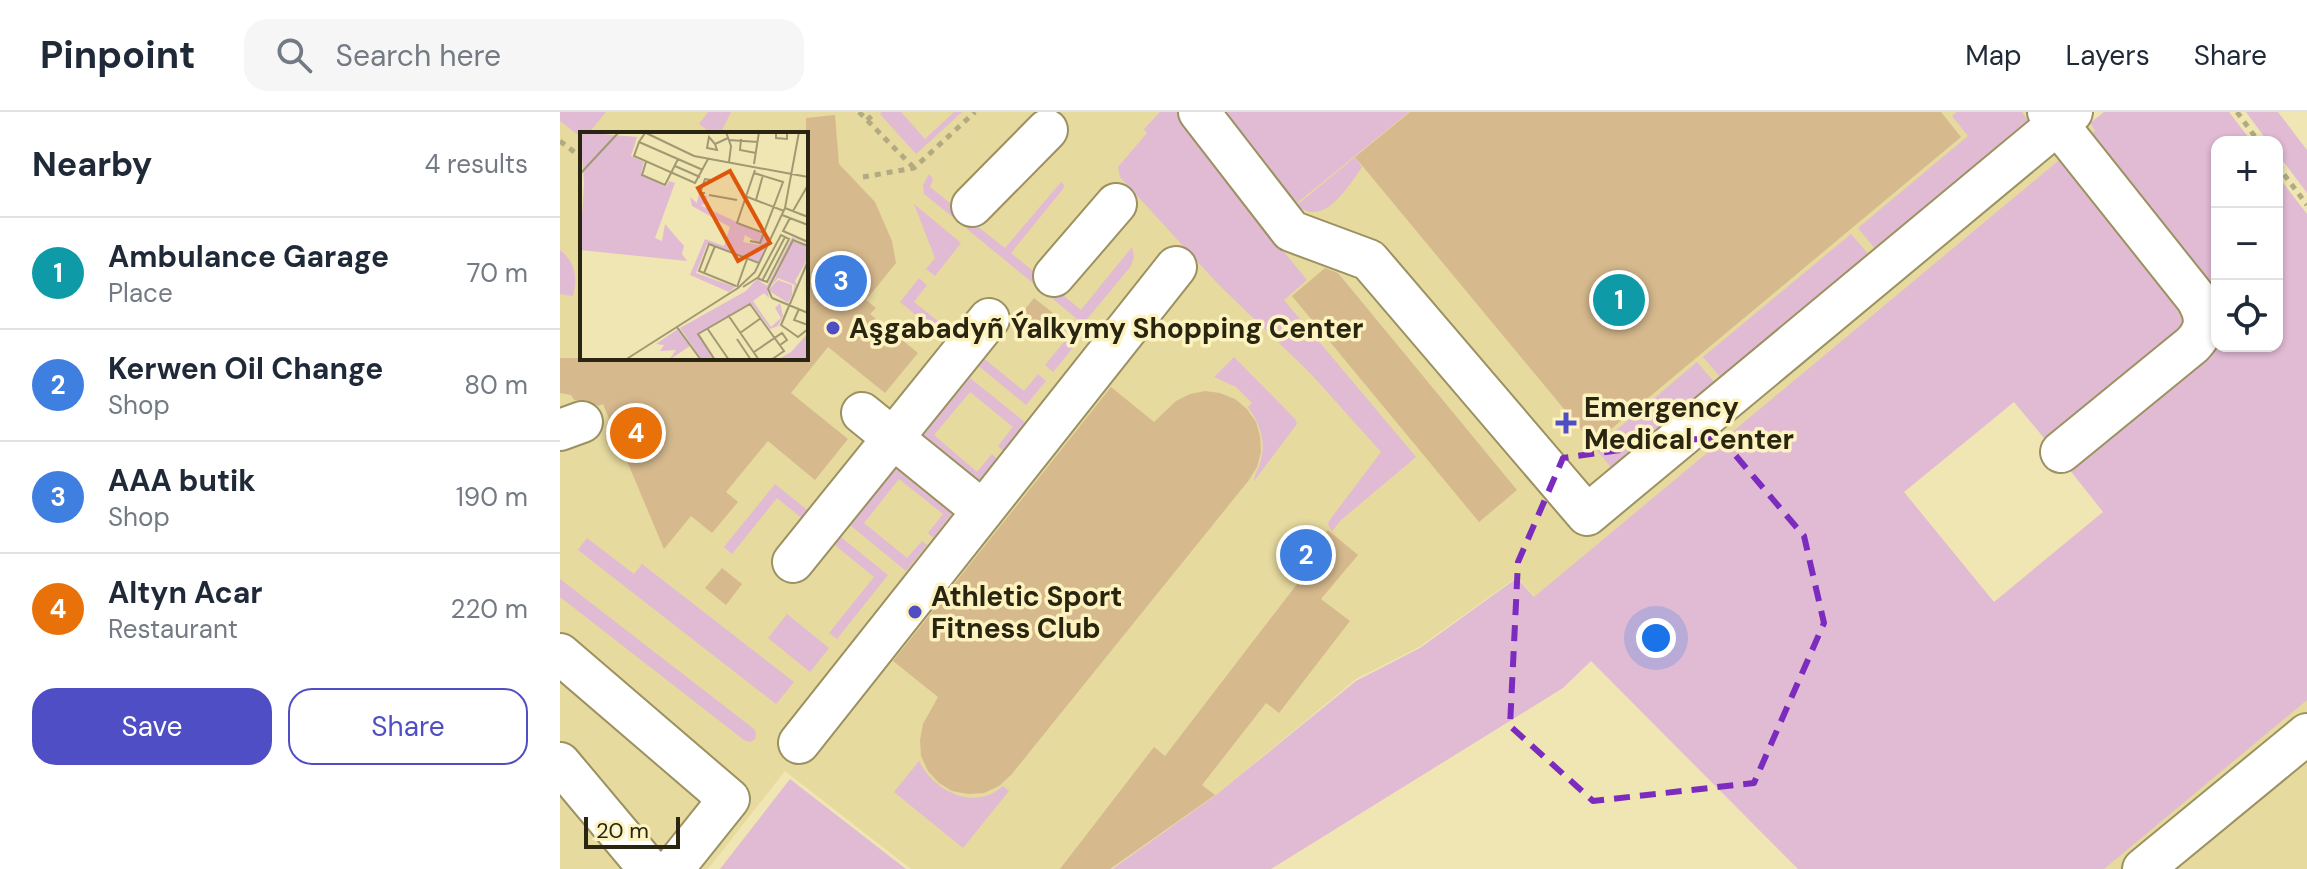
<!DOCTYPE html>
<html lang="en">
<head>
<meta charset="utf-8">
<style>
	:root { --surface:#fff; --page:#f6f6f7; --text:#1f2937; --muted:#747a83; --line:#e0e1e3; --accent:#504ec5 }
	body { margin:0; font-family:"DM Sans",sans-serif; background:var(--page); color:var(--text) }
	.controls { position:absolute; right:24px; top:24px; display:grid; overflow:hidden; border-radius:16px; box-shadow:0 2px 6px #0004 }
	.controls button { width:72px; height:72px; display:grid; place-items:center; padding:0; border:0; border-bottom:2px solid var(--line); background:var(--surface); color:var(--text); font:40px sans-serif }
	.scale { position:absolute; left:24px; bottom:20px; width:96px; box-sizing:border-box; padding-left:8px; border:4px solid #292511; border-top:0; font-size:22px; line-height:28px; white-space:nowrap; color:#292511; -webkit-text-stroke:6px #fdf3c0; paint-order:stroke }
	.you { position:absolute; left:1096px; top:526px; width:28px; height:28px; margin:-20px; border:6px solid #fff; border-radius:50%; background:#1a73e8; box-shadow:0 0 0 12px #1a73e833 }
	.badge { display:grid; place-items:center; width:52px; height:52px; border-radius:50%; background:var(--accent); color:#fff; font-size:26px; font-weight:700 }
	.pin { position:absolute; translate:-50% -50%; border:4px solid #fff; box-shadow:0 2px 8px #0006 }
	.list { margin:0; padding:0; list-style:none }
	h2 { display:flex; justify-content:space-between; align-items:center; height:104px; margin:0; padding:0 32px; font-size:34px }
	h2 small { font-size:26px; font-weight:400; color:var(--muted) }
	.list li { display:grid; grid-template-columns:52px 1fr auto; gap:24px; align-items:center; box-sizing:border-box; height:112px; padding:0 32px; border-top:2px solid var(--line) }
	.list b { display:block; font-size:30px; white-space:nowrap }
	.list p { margin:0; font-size:26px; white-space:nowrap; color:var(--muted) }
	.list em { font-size:26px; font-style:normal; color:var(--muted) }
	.actions { display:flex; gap:16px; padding:24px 32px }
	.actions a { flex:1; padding:18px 0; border:2px solid var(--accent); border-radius:24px; text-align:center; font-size:28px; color:var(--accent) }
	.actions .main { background:var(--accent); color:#fff }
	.icon { flex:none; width:44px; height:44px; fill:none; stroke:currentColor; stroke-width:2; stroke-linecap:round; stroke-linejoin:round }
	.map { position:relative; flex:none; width:1747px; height:757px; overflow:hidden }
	header { display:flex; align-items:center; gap:48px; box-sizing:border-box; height:112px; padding:0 40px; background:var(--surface); border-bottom:2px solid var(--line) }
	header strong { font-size:38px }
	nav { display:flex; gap:44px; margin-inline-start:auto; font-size:28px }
	.search { width:560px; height:72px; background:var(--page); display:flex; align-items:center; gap:20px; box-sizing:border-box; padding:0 28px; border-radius:24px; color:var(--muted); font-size:30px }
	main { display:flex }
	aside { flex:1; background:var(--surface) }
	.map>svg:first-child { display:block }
	.built { fill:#e6da9f; fill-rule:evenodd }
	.green { fill:#e1bad4 }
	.building { fill:#d6b98d }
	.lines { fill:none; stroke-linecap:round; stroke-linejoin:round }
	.minor-casing { stroke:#9b9161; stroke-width:44 }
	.path { stroke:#b2aa80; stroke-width:5; stroke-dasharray:6 6; stroke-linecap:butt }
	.minor { stroke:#fff; stroke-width:40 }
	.marked { fill:none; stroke:#7b2cbf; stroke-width:6; stroke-dasharray:16 10; stroke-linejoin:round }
	.poi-dot { fill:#504ec5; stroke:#fdf3c0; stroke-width:3 }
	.labels { text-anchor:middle; stroke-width:7; stroke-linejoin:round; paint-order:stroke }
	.poi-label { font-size:28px; font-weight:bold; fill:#292511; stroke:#fdf3c0; text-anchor:start }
	.inset-road { fill:none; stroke:#a09972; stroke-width:2 }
	.view { fill:#de560c; fill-opacity:0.15; stroke:#de560c; stroke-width:4 }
	.inset-edge { fill:none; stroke:#292511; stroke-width:4 }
</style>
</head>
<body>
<header>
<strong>Pinpoint</strong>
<div class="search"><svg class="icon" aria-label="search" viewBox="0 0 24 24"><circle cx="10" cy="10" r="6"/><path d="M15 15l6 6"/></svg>Search here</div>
<nav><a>Map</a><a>Layers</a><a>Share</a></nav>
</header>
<main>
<aside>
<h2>Nearby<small>4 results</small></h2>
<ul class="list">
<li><span class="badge" style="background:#0f9aa8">1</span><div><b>Ambulance Garage</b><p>Place</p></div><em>70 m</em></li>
<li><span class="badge" style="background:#3f7fe0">2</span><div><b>Kerwen Oil Change</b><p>Shop</p></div><em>80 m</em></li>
<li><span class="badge" style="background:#3f7fe0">3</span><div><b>AAA butik</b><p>Shop</p></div><em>190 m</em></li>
<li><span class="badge" style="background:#e8710a">4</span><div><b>Altyn Acar</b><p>Restaurant</p></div><em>220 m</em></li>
</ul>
<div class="actions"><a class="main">Save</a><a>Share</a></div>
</aside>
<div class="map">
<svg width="1747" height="757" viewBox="0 0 1747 757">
	<rect width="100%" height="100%" fill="#f0e6b3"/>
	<path class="built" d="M0,0h1520l15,19 -560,466 -18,-20 -98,70 -63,32 -140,116 -105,74h-200l-126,-98 -77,98h-148zM22,22h224v224h-224z
		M1747,539v218h-266z"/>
	<path class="green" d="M0,0h46l-18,22h-6v4l-22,-17z
		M148,0h23l-11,22h-8l-13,-10z
		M322,0h19l24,27 29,-27h8l-46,42 -36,-40z
		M600,0h18l88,118 41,50 -23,20 132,157 -75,63 -9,11 -4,-6 1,-4 52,-69 -69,-77 -94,-91 -98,-107 -2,-10 29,-34 -3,-4z
		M662,0h187l-112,91z
		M1397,0h65l6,9 -2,5 -150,124 -18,-22 110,-92 -16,-20z
		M1544,0h125l23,30h-35v154l-131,-158 9,-7 -5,-8z
		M1686,0h32l29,38v43l-30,-40v-11h-9z
		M1504,44l134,163 -149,125 -35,-42 -110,90 90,110 109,-90 -34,-43 148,-124 60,1v-171l30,39v486l-203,169h-306l-207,-208 -28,27 -292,181h-159l104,-74 140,-114 64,-33 97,-70 17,19z
		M795,45l7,10c-13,19 -39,62 -65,38z
		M369,62l4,5 -3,8 35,28 -6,7 -35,-28 -1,-9z
		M501,70l3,3 -1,4 -52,64 34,28 -6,7 -72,-59 5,-7 33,26z
		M354,92l47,39 -26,33 -9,-7 9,-11z
		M1291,122l19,22 -148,123 -19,-22z
		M572,135l2,10 -3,9 -48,58 -36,-30 6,-7 28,23z
		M0,138c15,12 18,27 13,46l-13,-2z
		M359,166l8,7 -13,17 46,37 -5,8 -55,-45z
		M497,209l23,18 -27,33 -8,-7 19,-23 -14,-12z
		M416,240l48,39 14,-17 8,7 -20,24 -56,-46z
		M674,245l61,62 2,5 -43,57c0,-5 4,-11 6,-18 7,-21 0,-39 -12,-56l4,-4 -16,-16 -22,-10z
		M1137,250l19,22 -103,86 -18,-22z
		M410,266l56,45 -23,28 -5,-5 15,-19 -43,-35 -36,43 43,37 15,-18 5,5 -21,25 -56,-46z
		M339,353l56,45 -22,28 -5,-5 15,-19 -44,-35 -35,44 43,35 15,-17 5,4 -21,26 -56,-46z
		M215,372l41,33 -6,8 -33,-27 -45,56 -8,-7z
		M272,418l56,45 -51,64 -8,-6 45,-56 -49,-40z
		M27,426l47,36 8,-10 152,118 -18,22 -198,-154z
		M0,467l194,150 2,5 -1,5 -5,3 -6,-2 -184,-143z
		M227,502l42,34 -19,24 -42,-34z
		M359,649c15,30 55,51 84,25l6,5 -46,57 -69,-56z
		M230,667l116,90h-186z"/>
	<path class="building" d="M850,0h531l20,25 -368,307 -238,-287z
		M275,3l4,49 36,38 17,39 4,22 -30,37 10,8 -6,6 48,39 -33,40 -57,-46 -37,46 57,46 -33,41 -47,-39 -42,51 12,10 -26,31 -21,-17 -27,33 -61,-145 -5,2 -11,-6h-13l-3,-5 -11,-2v-35h246v-240z
		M765,156l13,5 179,217 -38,32 -187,-226z
		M474,186l19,15 -17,21 -19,-15z
		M551,275l43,35 22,-21 14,-7 15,-3 15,2 15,6 12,10 9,13 4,14 1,16 -4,15 -8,13 -238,295 -12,11 -15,7 -16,1 -16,-3 -13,-8 -11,-12 -7,-15 -1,-16 3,-16 15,-27 -45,-36z
		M768,418l30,25 -37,44 29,22 -71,92 -13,-10 -64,82 13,10 -105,74h-50l94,-122 11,9 142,-185 -9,-7z
		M162,456l20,16 -16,21 -21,-17z"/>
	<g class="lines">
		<defs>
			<path id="minor" d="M639,0l92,119 78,29 218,255 485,-403
				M1488,0l148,186c11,18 11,32 -4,47l-131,107
				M412,94l75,-76
				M494,164l62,-72
				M302,301l121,98
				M0,318l22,-8
				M233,450l196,-243
				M0,542l169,145 -56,70
				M239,631l377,-476
				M0,651l89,106
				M1583,757l164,-135"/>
		</defs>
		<use href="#minor" class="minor-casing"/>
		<path class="path" d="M299,0l55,56
			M1677,0l22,30
			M307,8l9,-8
			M0,29l22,17
			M1717,53l30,40
			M303,65l51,-9 61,-56"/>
		<use href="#minor" class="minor"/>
	</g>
	<path class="marked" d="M1159,324l85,100 20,87 -70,160 -161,18 -83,-75 8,-164 45,-104z"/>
	<g class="poi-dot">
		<circle cx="273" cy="216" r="8"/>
		<path d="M1002 299h8v8h8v8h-8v8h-8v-8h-8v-8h8z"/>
		<circle cx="355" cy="500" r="8"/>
	</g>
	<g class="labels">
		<g class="poi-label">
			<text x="289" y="226">Aşgabadyñ Ýalkymy Shopping Center</text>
			<text x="1024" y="305">Emergency<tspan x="1024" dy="32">Medical Center</tspan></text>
			<text x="371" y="494">Athletic Sport<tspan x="371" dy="32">Fitness Club</tspan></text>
		</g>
	</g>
	<g transform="translate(20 20)">
		<rect width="228" height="228" fill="#f0e6b3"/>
		<path d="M0,0l57,5 -6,19 13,6 -3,11 25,14 3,-6 6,2 -20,55 7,3 3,-17 19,22 -2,8 5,7 -107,-11 4,-67zM119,62l8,2 -1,8 -6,1 63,29 -4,10 -14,-9 -2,7 16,3 5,-11 6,3 -10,25 -53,-18 -11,29 39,14 -6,5 -39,-17 15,-36 19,7 6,-19 -38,-21 -2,-9 7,6zM212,105l16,6 -13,-4 -28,50 2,9 -5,-5 -11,8 18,26 10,-9 -6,-10 5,-5 3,13 -5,10 -8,3 -19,-26 -52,30 15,27h-12l-22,-32 66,-37 11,-12 10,7zM213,109l15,6v11l-13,23 2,4 -9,18 -20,-13 10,-10 14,5v10l3,-10 -17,-7 -6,7zM98,197l12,17 -21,14 7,-10 -16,1 4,-6 -8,-1zM228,201v27h-31l14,-8z" fill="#e1bad4"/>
		<path class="inset-road" d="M64,0l50,24 114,21M146,0l5,14 -2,16M196,0v6l11,1v-7M65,1l-6,9 64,28M161,7l-1,11 16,3M149,8l29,2M59,10l-5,14 61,27 13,-24M135,12l-6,-7 -2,11 10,2 -2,-6 13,-6M66,30l-4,13 23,10 13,-26M174,32l5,-32M95,34l25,11M175,38l-18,53 27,10M0,42l39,-42M125,61h-5l5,-14 6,1M129,63l28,5M165,64l39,15M176,68l7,-25M205,76l23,9M213,79l15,-26M202,83l26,10M210,86l-7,13 25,11M170,109l10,2 23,-61 -29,-9M228,129l-27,64 17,12 10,-8M124,141l11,-27M182,149l23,-44M156,154l-37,-15 10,-27 50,19M157,155l10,-28M163,155l14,-9 10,4 22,-43 -8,-4 -23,43M192,166l-4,-9 25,-49 15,6M192,166l36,15M219,177l-5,11 14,5M148,183l31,45M97,195l24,33M127,196l22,32M160,201l21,-15M157,207l14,21M174,220l28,-19 5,7 -7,5M45,228l113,-72 17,-16 30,-64 14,-76M135,228l-17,-26 52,-30 34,47 -13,9"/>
		<path class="view" d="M150,39l40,72 -32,18 -40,-73z"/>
		<rect width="228" height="228" class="inset-edge"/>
	</g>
</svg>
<div class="controls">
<button>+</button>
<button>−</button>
<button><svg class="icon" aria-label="locate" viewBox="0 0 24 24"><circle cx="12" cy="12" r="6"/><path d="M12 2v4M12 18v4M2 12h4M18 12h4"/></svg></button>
</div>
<div class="scale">20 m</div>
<div class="you"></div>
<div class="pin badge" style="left:1059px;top:188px;background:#0f9aa8">1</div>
<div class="pin badge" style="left:746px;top:443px;background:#3f7fe0">2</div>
<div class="pin badge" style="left:281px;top:169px;background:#3f7fe0">3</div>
<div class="pin badge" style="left:76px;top:321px;background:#e8710a">4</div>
</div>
</main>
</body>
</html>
